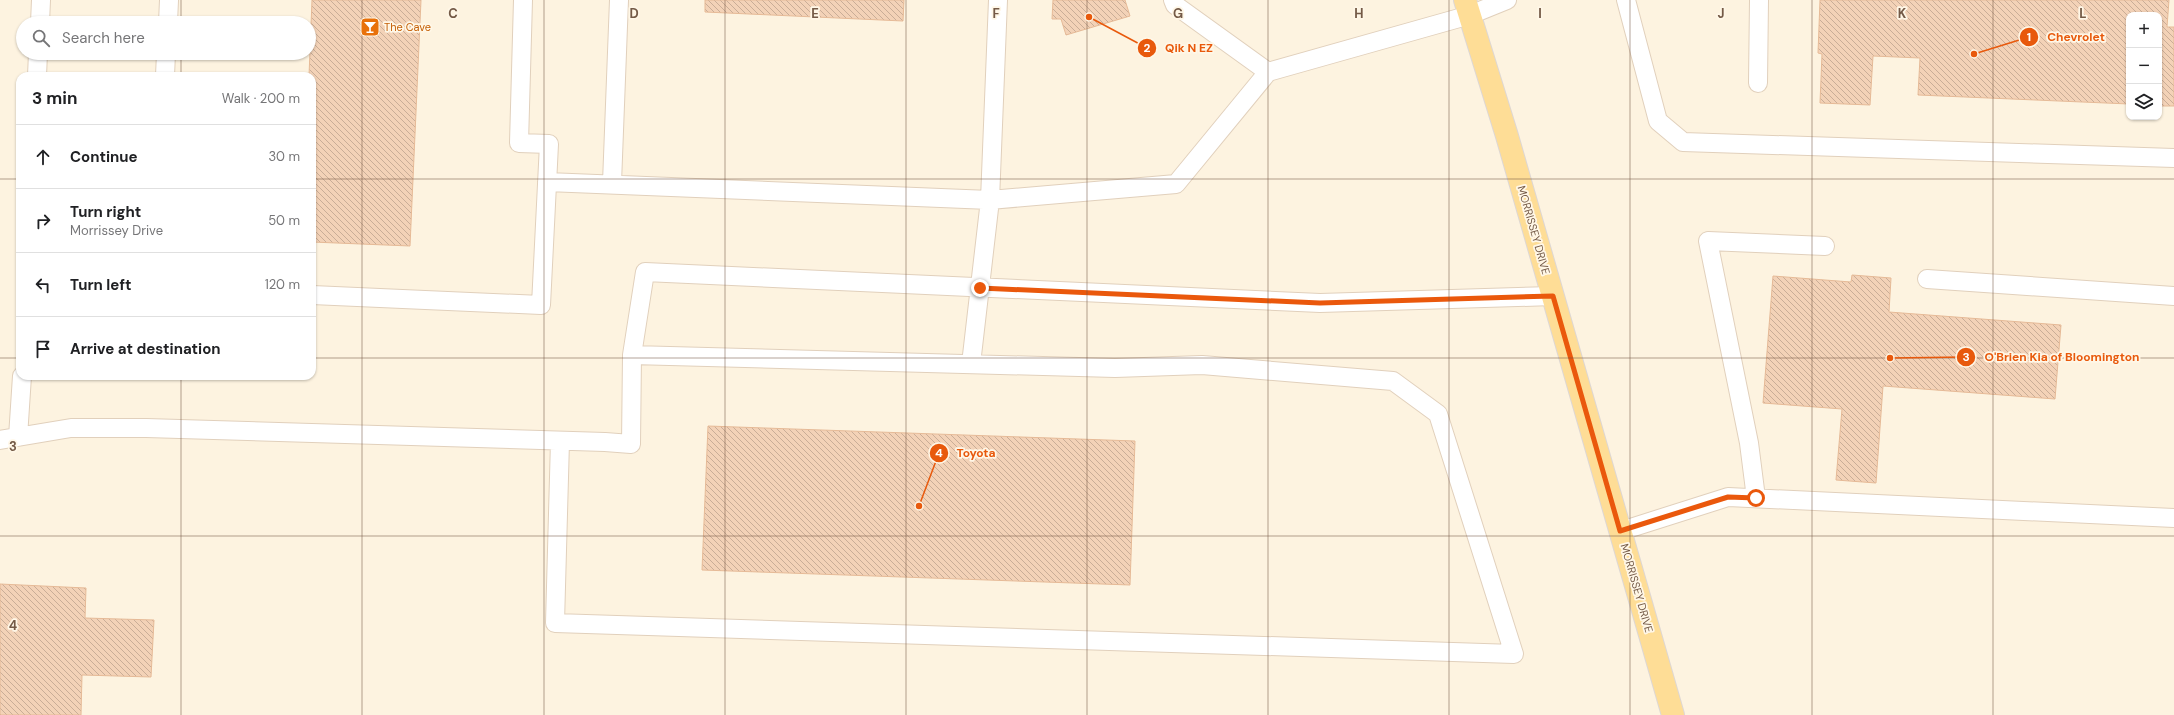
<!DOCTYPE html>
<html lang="en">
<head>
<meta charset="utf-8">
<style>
	:root { --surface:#fff; --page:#f2f2f2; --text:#202124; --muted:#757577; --line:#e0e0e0 }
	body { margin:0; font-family:"DM Sans",sans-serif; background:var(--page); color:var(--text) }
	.controls { position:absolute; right:12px; top:12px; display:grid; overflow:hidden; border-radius:8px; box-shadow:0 1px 3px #0004 }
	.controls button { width:36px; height:36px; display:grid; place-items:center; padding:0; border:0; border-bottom:1px solid var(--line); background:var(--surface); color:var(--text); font:20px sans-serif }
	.stop { position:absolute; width:12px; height:12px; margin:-9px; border:3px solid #ea580c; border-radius:50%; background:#fff }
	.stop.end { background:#ea580c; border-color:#fff; box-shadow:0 1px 4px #0008 }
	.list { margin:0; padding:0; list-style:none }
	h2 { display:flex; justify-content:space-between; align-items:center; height:52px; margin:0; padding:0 16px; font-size:17px }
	h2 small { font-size:13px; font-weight:400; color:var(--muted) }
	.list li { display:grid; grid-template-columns:26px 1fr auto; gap:12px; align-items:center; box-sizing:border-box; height:64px; padding:0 16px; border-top:1px solid var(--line) }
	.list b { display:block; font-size:15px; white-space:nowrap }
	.list p { margin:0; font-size:13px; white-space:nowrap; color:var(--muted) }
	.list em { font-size:13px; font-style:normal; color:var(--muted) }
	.icon { flex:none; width:22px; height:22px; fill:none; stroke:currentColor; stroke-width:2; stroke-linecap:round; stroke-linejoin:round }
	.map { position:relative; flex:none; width:2174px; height:715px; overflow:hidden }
	.search { position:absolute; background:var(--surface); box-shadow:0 1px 3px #0004; left:16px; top:16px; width:300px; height:44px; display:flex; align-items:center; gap:10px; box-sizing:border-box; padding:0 14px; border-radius:22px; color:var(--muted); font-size:15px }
	.panel { position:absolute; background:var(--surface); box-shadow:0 1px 3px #0004; left:16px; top:72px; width:300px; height:308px; border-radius:12px }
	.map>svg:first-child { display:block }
	.building { fill:url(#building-back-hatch); stroke:#e6ba97 }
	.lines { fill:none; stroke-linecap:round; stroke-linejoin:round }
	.lane-casing { stroke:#e1d0bc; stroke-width:20 }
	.primary-casing { stroke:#ded7d3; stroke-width:24 }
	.lane { stroke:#fff; stroke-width:18 }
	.primary { stroke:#fedd96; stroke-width:22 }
	.route { stroke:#ea580c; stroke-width:5 }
	.grid { fill:none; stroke:#745a47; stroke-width:1; stroke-opacity:0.55 }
	.labels { text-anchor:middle; stroke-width:3.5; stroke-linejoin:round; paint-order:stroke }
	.food-label { font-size:11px; fill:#c56008; stroke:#fff7e7; text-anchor:start }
	.street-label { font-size:11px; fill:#745a47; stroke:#fff7e7 }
	.grid-label { font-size:13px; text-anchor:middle; font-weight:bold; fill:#745a47; stroke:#fff7e7; stroke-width:3.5; stroke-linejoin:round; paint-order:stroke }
	.leader { fill:none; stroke:#e8590c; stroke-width:1.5 }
	.callout-dot { fill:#e8590c; stroke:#fff7e7; stroke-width:1.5 }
	.mark-label { font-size:12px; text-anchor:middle; font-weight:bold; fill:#fff }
	.callout-label { font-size:12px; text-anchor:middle; font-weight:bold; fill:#e8590c; stroke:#fff7e7; stroke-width:3.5; stroke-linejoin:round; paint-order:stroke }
</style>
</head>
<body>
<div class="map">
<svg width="2174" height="715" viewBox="0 0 2174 715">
	<defs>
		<pattern id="building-back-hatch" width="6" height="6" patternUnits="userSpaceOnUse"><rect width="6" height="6" fill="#f3d2b7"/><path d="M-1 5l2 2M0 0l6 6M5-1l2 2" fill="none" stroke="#c9ad97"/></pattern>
	</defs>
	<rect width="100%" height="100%" fill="#fdf3e0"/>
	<path class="building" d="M312,0h109l-11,246 -98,-4v-166h-3z
		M705,0h199l-1,21 -198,-9z
		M1053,0h72l5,16 -64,19 -5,-16h-9z
		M1820,0h349l-2,27h7v79h-15v-91h-30v89l-211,-9 2,-37 -47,-2 -3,49 -50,-2 2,-49 -4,-1z
		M1852,275l39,3 -2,34 172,13 -6,74 -172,-13 -7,97 -40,-3 6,-71 -79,-6 10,-127 78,6z
		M708,426l427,15 -5,144 -428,-15z
		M0,584l86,4 -1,30 69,2 -3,57 -69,-2 -1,40h-81z"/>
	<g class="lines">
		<defs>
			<path id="lane" d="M1173,0l2,5 93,67
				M1626,0l32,121 25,21 491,16
				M40,23l1,-23
				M168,23l1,-23
				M37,76l1,-23
				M165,76l1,-23
				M1758,83l1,-83
				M547,182l443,18 186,-16 92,-112 202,-57 37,-15
				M612,183l7,-183
				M1927,279l247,17
				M312,295l229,10 8,-161 -30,-1 4,-143
				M971,364l19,-164 8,-200
				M18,437l4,-61
				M0,440l71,-12h75l459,14 26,2 1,-89 13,-83 675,31 233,-7
				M560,441l-5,182 959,31 -76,-240 -45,-33 -191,-16 -87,3 -483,-13
				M1756,498l-7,-55 -41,-202 117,5
				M1621,531l107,-34 446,21"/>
			<path id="primary" d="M1465,0l42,136 166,579"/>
		</defs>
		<use href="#lane" class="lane-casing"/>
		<use href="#primary" class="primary-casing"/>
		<use href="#lane" class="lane"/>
		<use href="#primary" class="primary"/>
	</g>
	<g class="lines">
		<path class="route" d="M980,288l340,15 233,-7 67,235 108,-34 28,1"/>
	</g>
	<path class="grid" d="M181,0v23M362,0v715M544,0v715M725,0v715M906,0v715M1087,0v715M1268,0v715M1449,0v715M1630,0v715M1812,0v715M1993,0v715M181,53v23M0,179h20M312,179h1862M0,358h20M312,358h1862M181,376v339M0,536h2174"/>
	<defs>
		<symbol id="bar-square" viewBox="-11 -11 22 22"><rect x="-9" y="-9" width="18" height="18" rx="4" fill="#e8710a" stroke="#fff7e7"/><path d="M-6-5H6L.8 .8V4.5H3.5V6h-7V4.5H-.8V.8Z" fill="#fff"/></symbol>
	</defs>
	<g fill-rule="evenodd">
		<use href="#bar-square" x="359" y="16" width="22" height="22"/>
	</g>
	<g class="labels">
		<g class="food-label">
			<text x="384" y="31">The Cave</text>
		</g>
		<g class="street-label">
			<text transform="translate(1534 230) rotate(74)" y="4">MORRISSEY DRIVE</text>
			<text transform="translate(1637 588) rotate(74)" y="4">MORRISSEY DRIVE</text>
		</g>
	</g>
	<g class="grid-label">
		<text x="453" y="18">C</text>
		<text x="634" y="18">D</text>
		<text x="815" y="18">E</text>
		<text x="996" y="18">F</text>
		<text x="1178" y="18">G</text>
		<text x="1359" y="18">H</text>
		<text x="1540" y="18">I</text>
		<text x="1721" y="18">J</text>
		<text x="1902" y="18">K</text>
		<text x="2083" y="18">L</text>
		<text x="13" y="451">3</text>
		<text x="13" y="630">4</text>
	</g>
	<path class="leader" d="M1974 54L2029 37M1089 17L1147 48M1890 358L1966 357M919 506L939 453"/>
	<g class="callout-dot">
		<circle cx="1974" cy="54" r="4"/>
		<circle cx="1089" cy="17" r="4"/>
		<circle cx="1890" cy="358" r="4"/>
		<circle cx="919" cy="506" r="4"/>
		<circle cx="2029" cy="37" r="10"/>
		<circle cx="1147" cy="48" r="10"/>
		<circle cx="1966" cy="357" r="10"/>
		<circle cx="939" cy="453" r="10"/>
	</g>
	<g class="mark-label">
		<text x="2029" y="41">1</text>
		<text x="1147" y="52">2</text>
		<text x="1966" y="361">3</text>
		<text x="939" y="457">4</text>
	</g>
	<g class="callout-label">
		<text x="2076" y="41">Chevrolet</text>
		<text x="1189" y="52">Qik N EZ</text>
		<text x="2062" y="361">O'Brien Kia of Bloomington</text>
		<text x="976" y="457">Toyota</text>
	</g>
</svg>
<div class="controls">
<button>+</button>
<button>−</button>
<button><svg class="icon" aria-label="layers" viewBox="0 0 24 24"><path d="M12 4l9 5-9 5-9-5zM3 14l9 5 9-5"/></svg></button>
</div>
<div class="stop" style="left:1756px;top:498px"></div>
<div class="stop end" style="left:980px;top:288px"></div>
<div class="search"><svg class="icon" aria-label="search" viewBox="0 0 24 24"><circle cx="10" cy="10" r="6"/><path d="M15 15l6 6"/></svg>Search here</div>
<section class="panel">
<h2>3 min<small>Walk · 200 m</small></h2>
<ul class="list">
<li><svg class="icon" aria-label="ahead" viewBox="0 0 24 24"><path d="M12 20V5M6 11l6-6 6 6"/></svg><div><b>Continue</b></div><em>30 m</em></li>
<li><svg class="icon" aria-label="right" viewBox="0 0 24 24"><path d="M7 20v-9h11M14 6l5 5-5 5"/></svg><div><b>Turn right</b><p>Morrissey Drive</p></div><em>50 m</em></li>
<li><svg class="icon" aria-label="left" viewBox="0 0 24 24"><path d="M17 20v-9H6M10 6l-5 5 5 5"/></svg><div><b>Turn left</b></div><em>120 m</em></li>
<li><svg class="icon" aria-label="arrive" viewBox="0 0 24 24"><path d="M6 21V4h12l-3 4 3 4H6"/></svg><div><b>Arrive at destination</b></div></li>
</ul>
</section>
</div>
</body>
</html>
